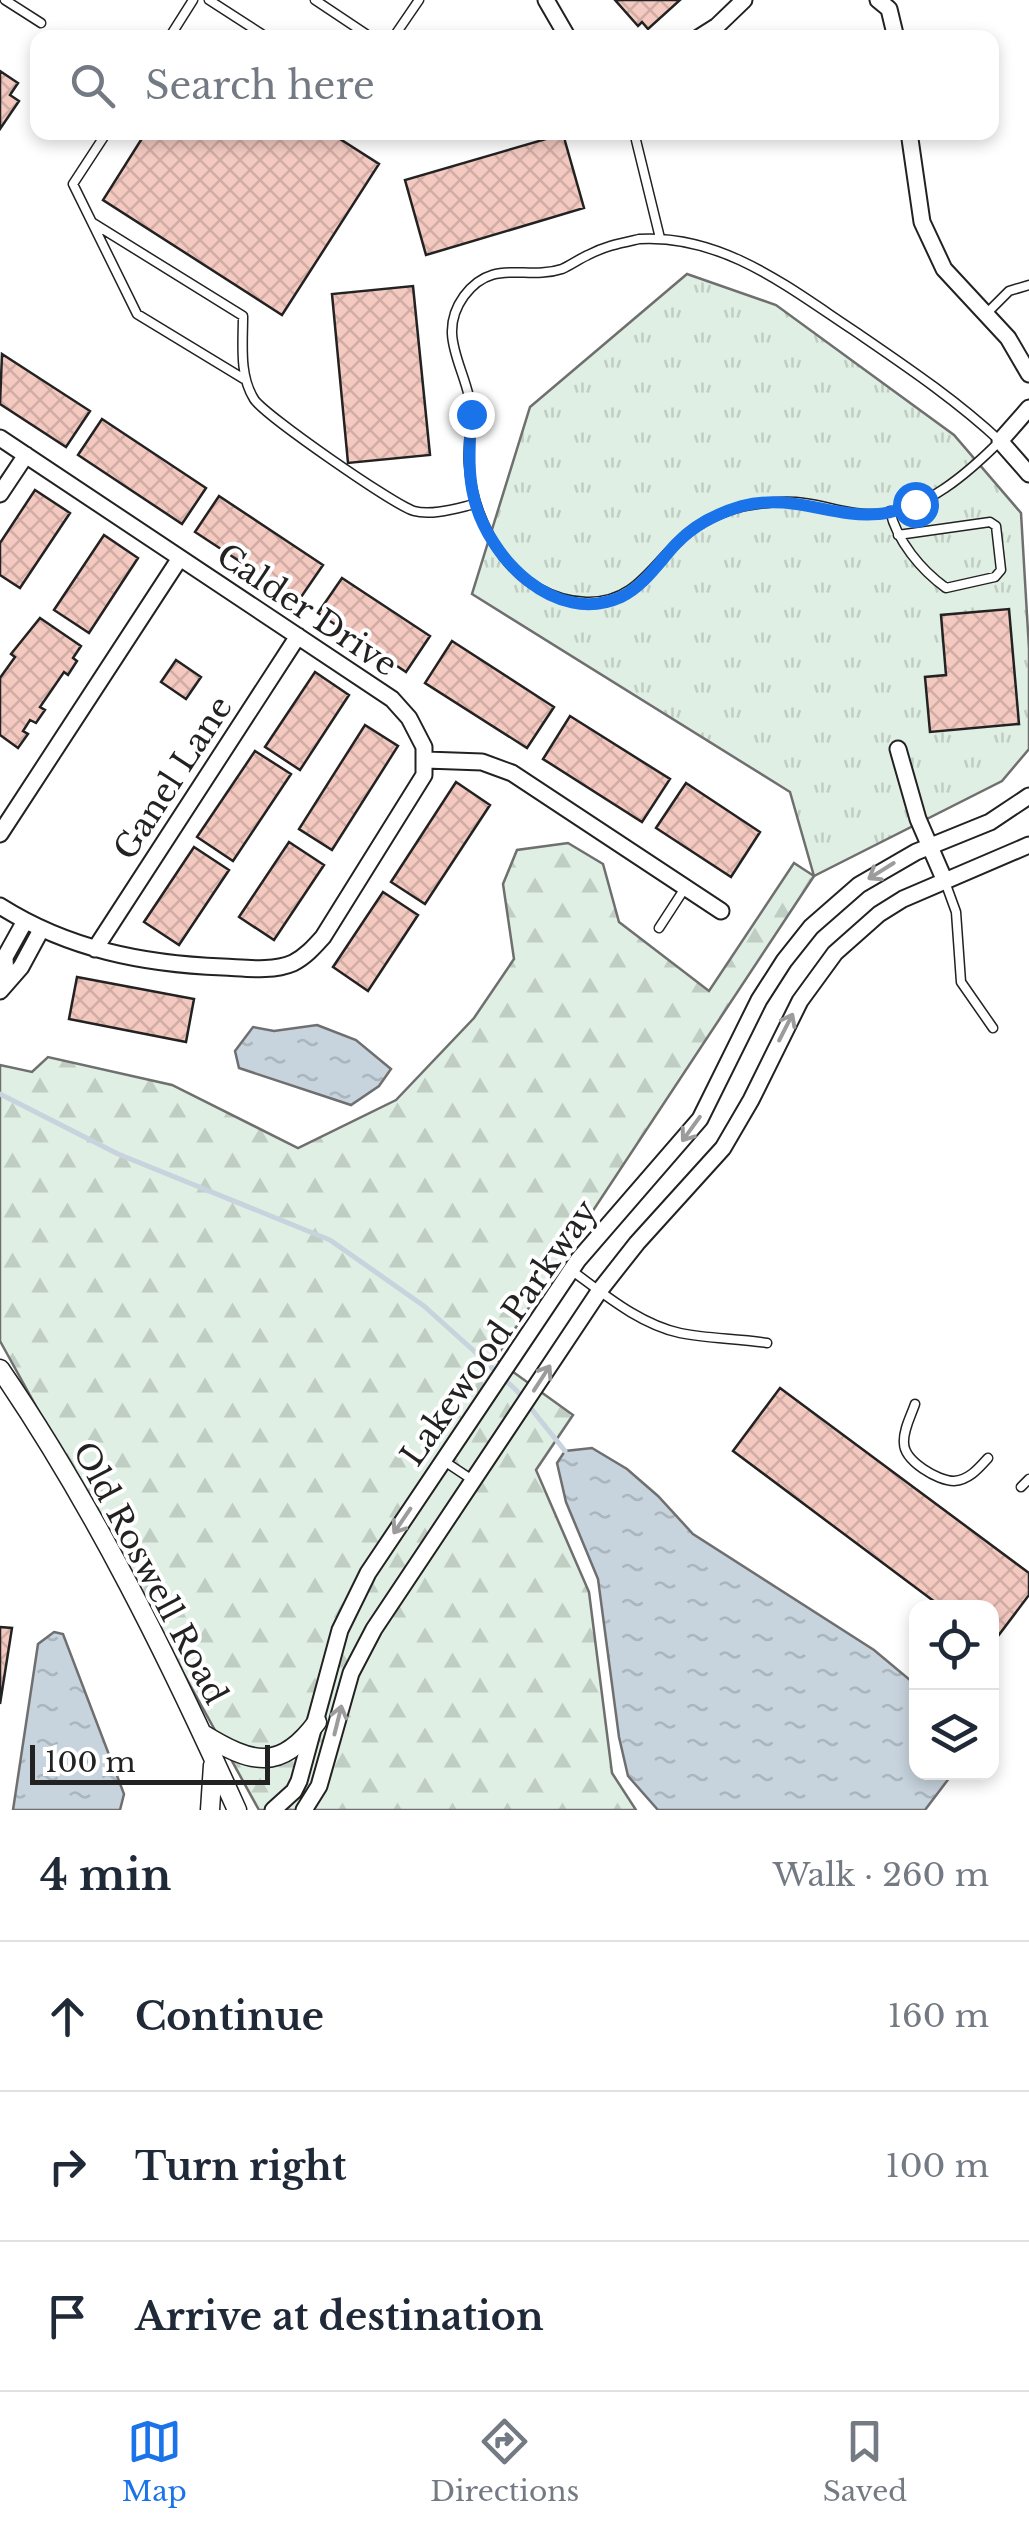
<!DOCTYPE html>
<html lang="en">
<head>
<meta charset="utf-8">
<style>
	:root { --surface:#fff; --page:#f6f6f7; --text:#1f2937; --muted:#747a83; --line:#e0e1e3; --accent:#1a73e8 }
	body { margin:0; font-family:"Libre Baskerville",serif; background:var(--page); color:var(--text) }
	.controls { position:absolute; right:30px; bottom:30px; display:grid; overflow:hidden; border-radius:20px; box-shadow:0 5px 15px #0003 }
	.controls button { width:90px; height:90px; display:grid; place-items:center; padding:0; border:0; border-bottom:2px solid var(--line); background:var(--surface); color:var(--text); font:50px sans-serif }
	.scale { position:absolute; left:30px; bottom:25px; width:240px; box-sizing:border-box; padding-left:10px; border:5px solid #222; border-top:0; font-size:28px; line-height:35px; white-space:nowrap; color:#222; -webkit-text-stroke:8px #fff; paint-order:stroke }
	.stop { position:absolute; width:30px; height:30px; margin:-22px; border:8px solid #1a73e8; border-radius:50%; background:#fff }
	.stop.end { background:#1a73e8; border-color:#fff; box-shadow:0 2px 10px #0008 }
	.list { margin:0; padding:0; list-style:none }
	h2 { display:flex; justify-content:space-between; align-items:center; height:130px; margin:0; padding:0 40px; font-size:42px }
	h2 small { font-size:32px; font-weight:400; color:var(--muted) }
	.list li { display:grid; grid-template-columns:65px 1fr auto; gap:30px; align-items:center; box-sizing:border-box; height:150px; padding:0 40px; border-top:2px solid var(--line) }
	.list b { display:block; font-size:38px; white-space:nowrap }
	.list em { font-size:32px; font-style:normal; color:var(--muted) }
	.icon { flex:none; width:55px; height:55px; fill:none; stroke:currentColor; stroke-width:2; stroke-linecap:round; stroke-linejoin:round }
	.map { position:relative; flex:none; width:1029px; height:1810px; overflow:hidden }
	.search { position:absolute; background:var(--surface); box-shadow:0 5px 15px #0003; left:30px; right:30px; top:30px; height:110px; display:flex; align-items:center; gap:25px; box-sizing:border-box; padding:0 35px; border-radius:20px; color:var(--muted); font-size:38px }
	.sheet { height:580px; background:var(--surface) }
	nav { display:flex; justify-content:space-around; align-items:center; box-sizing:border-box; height:140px; border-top:2px solid var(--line); background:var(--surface); font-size:28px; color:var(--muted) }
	nav a { display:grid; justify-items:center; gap:5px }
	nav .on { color:var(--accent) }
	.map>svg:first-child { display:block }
	.forest { fill:url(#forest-firs); stroke:#6f6f6f; stroke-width:2.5 }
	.park { fill:url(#park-tufts); stroke:#6f6f6f; stroke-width:2.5 }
	.water { fill:url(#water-ripples); stroke:#6f6f6f; stroke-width:2.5 }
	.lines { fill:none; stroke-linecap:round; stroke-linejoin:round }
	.stream { stroke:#c7d3dd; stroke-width:5 }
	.building { fill:url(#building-cross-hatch); stroke:#222; stroke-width:2.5 }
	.service-casing { stroke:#222; stroke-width:11 }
	.minor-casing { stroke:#222; stroke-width:19 }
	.tertiary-casing { stroke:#222; stroke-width:21 }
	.service { stroke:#fff; stroke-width:8 }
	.minor { stroke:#fff; stroke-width:15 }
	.tertiary { stroke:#fff; stroke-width:18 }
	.oneway { stroke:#9c9c9c }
	.route { stroke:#1a73e8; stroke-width:12 }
	.labels { text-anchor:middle; stroke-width:8; stroke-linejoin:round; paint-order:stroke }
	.street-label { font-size:32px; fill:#222; stroke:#fff }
</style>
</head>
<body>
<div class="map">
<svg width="1029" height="1810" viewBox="0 0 1029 1810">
	<defs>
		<pattern id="forest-firs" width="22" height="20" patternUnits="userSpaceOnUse" patternTransform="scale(2.5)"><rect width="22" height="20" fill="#e0efe3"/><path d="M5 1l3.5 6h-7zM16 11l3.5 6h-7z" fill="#c0cdc2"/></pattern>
		<pattern id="park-tufts" width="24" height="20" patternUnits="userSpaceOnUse" patternTransform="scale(2.5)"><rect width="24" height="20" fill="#e0efe3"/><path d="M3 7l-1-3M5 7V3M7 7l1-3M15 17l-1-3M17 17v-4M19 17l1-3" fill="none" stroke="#c0cdc2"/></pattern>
		<pattern id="water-ripples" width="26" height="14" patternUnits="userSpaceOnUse" patternTransform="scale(2.5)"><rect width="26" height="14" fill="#c7d3dd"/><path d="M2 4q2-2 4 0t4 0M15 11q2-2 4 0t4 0" fill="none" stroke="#abb5bd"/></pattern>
		<pattern id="building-cross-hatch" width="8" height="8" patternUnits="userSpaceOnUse" patternTransform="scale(2.5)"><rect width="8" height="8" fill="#f3c9c0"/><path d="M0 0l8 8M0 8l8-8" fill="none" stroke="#d0aca5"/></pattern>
	</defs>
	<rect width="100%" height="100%" fill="#fff"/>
	<path class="forest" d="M568,843l35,21 16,58 90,69 85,-128 20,13 -319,483 78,56 -37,55 53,122 23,181 24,37h-377l-259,-469v-276l32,7 16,-15 124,28 126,63 98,-48 78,-82 40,-59 -11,-75 14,-34z"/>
	<path class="park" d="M687,274l89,31 178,130 67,78 8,136v100l-27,32 -188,95 -24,-84 -318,-198 58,-187z"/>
	<path class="water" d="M317,1025l39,15 35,29 -12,17 -28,19 -112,-37 -4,-17 18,-24 21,4z
		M592,1448l35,21 31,27 35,38 181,116 42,35v87l37,1 -28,37h-267l-30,-34 -9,-39 -21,-158 -32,-77 -9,-39 8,-12z
		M54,1632l9,2 61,160 -4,16h-107l25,-166z"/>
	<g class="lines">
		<path class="stream" d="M0,1094l118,60 212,86 94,66 50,45 43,40 48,60"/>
	</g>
	<path class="building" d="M615,0h65l-32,29 -6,-7 -4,4z
		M0,71l18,12 -8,12 9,6 -19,28z
		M146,132h183l50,32 -97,151 -179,-115z
		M563,134l21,74 -158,47 -21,-75z
		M413,286l17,169 -82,8 -16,-169z
		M2,354l88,57 -24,36 -66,-43z
		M102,419l104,69 -24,36 -104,-69z
		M35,490l35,23 -50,75 -20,-13v-32z
		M219,496l104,69 -24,35 -104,-68z
		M104,535l34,23 -49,75 -35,-23z
		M342,578l88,58 -24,36 -88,-59z
		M1009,609l10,115 -89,8 -5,-55 21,-2 -5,-60z
		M40,618l41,28 -8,12 4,3 -9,14 -4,-3 -24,35 5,3 -9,13 -6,-3 -7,11 5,3 -10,14 -18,-13v-57l15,-21 -4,-3z
		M452,641l102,66 -27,41 -102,-65z
		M176,660l25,17 -15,22 -25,-17z
		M315,672l34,23 -49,75 -35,-23z
		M570,716l100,63 -28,43 -99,-63z
		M365,725l33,21 -66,104 -33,-21z
		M255,751l36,23 -58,87 -36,-24z
		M456,782l34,23 -65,99 -34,-22z
		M686,783l74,49 -29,45 -75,-49z
		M289,842l35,23 -50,75 -35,-23z
		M194,847l35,23 -50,75 -35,-23z
		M383,892l35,23 -50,76 -35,-24z
		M77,977l117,22 -8,43 -117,-23z
		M780,1388l249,185v22l-37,49v-36h-49l-210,-157z
		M0,1627l12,1 -12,76z"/>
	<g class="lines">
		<defs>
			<path id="service" d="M5,0l36,23
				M209,0l59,38
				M315,0l57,38
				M169,38l24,-38
				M393,38l26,-38
				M107,132l-34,52 64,130 107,65
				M634,132l26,106
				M93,223l150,93c0,28 -4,59 11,83 10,16 140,106 160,112 18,5 43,-3 61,-7
				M639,239c83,-5 149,48 214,91 51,35 102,69 147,111 -32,32 -74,69 -121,73 -25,2 -51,-8 -75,-11 -18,-3 -35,-1 -53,2 -21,3 -45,14 -62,27 -35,28 -51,72 -103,70 -69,-2 -113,-74 -117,-137 -2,-23 5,-45 0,-68 -8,-36 -31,-65 -5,-101 29,-39 61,-15 98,-27 9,-4 17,-10 26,-14 17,-9 33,-12 51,-16z
				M986,314l23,-23 20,-6
				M890,511c7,30 31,59 56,77l49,-11 6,-7 -5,-44 -6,-4 -92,13
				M944,879l12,33 5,70 32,46
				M659,928l26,-40
				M571,1270c33,24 68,54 109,63 28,6 58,5 87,10
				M915,1404c-4,12 -12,26 -11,39 0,18 34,38 50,38 15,-1 25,-13 34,-23
				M444,1461l30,20
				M1021,1487l8,-8"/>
			<path id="minor" d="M546,0l22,38
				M878,0l11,9 7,29
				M698,38l19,-12 27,-26
				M909,132l13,90 22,47 64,69 21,36
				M1029,408l-29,33 29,33
				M0,438l392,261 17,19 15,29v28l-101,162c-9,10 -18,20 -30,26 -21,9 -47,5 -70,4 -80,-3 -155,-18 -223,-61
				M0,494l26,-39
				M898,749l20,70 26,60
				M426,760l56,2 30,11 209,138
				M0,834l180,-276
				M95,949l203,-313
				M6,981l-1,-24 20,-36
				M0,991l21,-24 20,-37
				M273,1810l21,-19 5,-10 41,-151 28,-57 210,-313 122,-141 59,-119 25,-39 27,-34 48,-42 57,-33 74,-30 39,-26
				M304,1810l15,-24 32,-113 23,-44 226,-339 37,-47 86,-95 28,-48 49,-99 35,-48 44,-39 24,-15 126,-54"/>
			<path id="tertiary" d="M0,1369c94,137 169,290 237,441
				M203,1734c49,30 77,38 114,-12
				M210,1810l3,-45"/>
		</defs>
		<use href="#service" class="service-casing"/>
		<use href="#minor" class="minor-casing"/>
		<use href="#tertiary" class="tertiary-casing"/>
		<use href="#service" class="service"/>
		<use href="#minor" class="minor"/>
		<use href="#tertiary" class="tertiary"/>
	</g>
	<defs><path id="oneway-shaft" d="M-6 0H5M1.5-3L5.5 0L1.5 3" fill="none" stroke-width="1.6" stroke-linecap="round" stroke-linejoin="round" transform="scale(2.5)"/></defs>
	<g class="oneway">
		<use href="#oneway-shaft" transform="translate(881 871) rotate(148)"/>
		<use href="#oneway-shaft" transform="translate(786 1027) rotate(-63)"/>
		<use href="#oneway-shaft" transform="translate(691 1129) rotate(126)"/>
		<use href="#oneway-shaft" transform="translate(542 1378) rotate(-57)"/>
		<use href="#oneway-shaft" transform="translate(402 1521) rotate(124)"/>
		<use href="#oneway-shaft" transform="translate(338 1720) rotate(-76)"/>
	</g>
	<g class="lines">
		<path class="route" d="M471,414c-1,29 -4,56 3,84 14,59 81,129 147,99 23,-11 38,-35 55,-53 17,-18 42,-31 66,-38 51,-13 89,12 136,8 12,0 25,-6 37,-10"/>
	</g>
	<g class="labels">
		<g class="street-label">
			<text transform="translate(307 610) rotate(34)" y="11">Calder Drive</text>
			<text transform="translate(173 778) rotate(-57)" y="11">Ganel Lane</text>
			<text transform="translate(499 1333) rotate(-55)" y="11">Lakewood Parkway</text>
			<text transform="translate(150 1573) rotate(62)" y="11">Old Roswell Road</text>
		</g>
	</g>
</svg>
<div class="controls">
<button><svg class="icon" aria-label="locate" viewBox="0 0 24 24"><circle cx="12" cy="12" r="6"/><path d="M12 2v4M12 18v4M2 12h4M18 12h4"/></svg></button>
<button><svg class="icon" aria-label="layers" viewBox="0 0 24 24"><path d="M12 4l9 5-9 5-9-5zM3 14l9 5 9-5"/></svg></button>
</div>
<div class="scale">100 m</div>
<div class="stop" style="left:915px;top:504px"></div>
<div class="stop end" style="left:471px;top:414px"></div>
<div class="search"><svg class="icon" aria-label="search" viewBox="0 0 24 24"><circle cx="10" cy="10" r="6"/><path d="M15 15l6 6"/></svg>Search here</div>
</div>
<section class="sheet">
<h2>4 min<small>Walk · 260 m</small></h2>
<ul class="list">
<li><svg class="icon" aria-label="ahead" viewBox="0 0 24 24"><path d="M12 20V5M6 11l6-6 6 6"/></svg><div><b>Continue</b></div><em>160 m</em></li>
<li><svg class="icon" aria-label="right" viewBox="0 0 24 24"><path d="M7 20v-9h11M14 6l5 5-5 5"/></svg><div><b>Turn right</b></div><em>100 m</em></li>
<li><svg class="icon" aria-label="arrive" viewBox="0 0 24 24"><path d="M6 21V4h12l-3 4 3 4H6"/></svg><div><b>Arrive at destination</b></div></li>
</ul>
</section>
<nav>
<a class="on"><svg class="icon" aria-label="map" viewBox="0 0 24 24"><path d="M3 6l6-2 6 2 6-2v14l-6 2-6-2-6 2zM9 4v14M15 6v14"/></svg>Map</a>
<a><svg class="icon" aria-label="directions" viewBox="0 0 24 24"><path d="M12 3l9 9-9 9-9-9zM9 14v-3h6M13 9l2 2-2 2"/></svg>Directions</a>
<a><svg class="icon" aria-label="saved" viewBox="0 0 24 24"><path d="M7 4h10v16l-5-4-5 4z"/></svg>Saved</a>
</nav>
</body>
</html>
